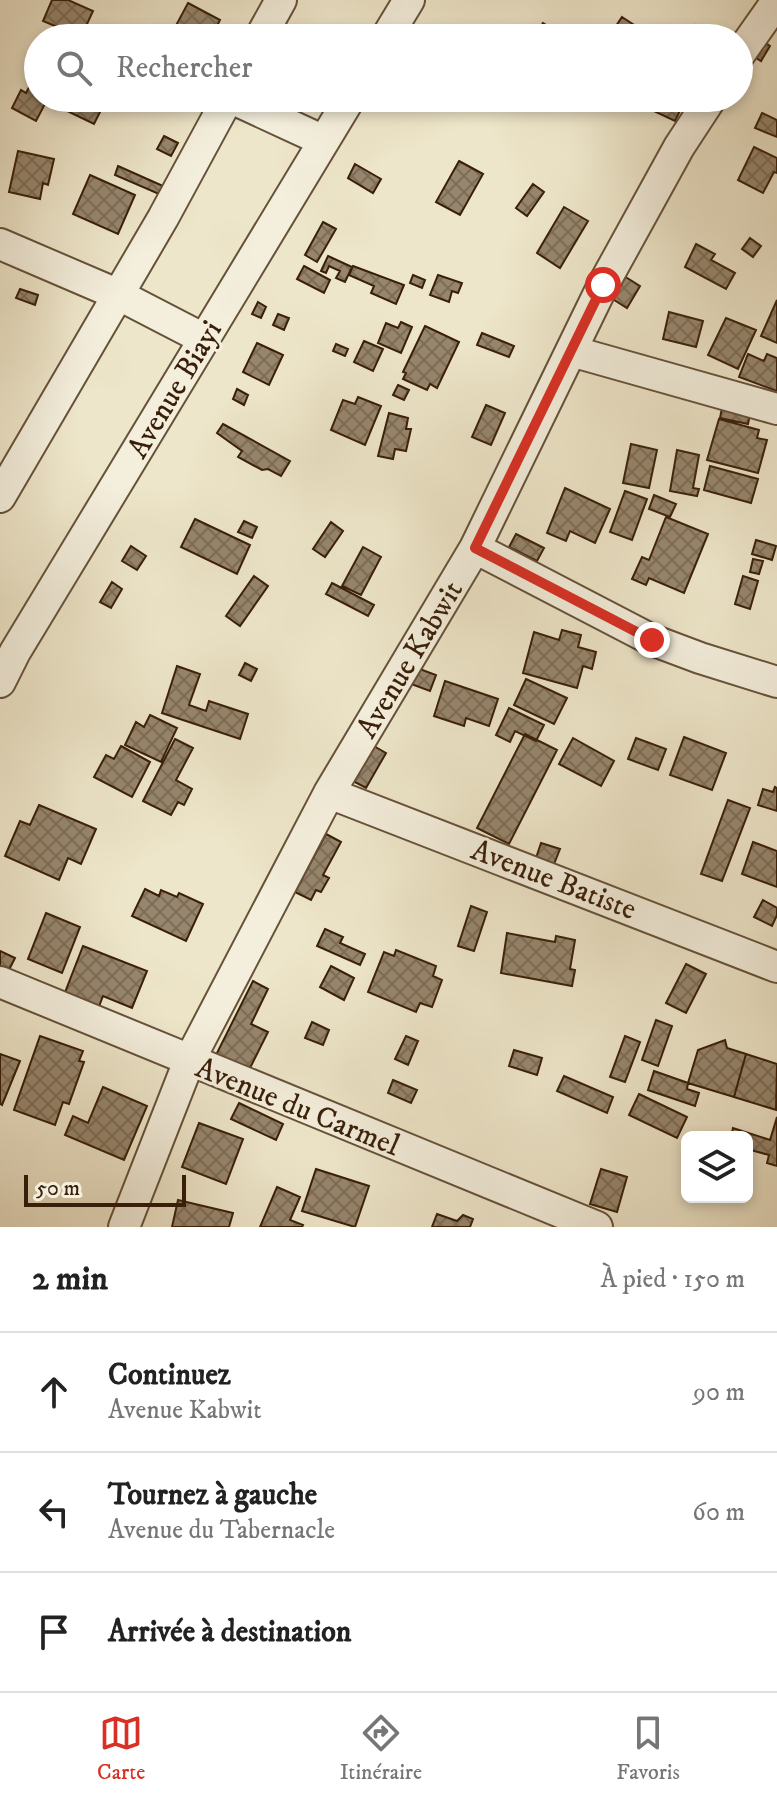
<!DOCTYPE html>
<html lang="fr">
<head>
<meta charset="utf-8">
<style>
	:root { --surface:#fff; --page:#f2f2f2; --text:#222; --muted:#767676; --line:#e0e0e0; --accent:#d93025 }
	body { margin:0; font-family:"IM FELL DW Pica",serif; background:var(--page); color:var(--text) }
	.controls { position:absolute; right:24px; bottom:24px; display:grid; overflow:hidden; border-radius:12px; box-shadow:0 4px 12px #0003 }
	.controls button { width:72px; height:72px; display:grid; place-items:center; padding:0; border:0; border-bottom:2px solid var(--line); background:var(--surface); color:var(--text); font:40px sans-serif }
	.scale { position:absolute; left:24px; bottom:20px; width:162px; box-sizing:border-box; padding-left:8px; border:4px solid #391f09; border-top:0; font-size:22px; line-height:28px; white-space:nowrap; color:#391f09; -webkit-text-stroke:6px #f4efdd; paint-order:stroke }
	.stop { position:absolute; width:24px; height:24px; margin:-18px; border:6px solid #d93025; border-radius:50%; background:#fff }
	.stop.end { background:#d93025; border-color:#fff; box-shadow:0 2px 8px #0008 }
	.list { margin:0; padding:0; list-style:none }
	h2 { display:flex; justify-content:space-between; align-items:center; height:104px; margin:0; padding:0 32px; font-size:34px }
	h2 small { font-size:26px; font-weight:400; color:var(--muted) }
	.list li { display:grid; grid-template-columns:52px 1fr auto; gap:24px; align-items:center; box-sizing:border-box; height:120px; padding:0 32px; border-top:2px solid var(--line) }
	.list b { display:block; font-size:30px; white-space:nowrap }
	.list p { margin:0; font-size:26px; white-space:nowrap; color:var(--muted) }
	.list em { font-size:26px; font-style:normal; color:var(--muted) }
	.icon { flex:none; width:44px; height:44px; fill:none; stroke:currentColor; stroke-width:2; stroke-linecap:round; stroke-linejoin:round }
	.map { position:relative; flex:none; width:777px; height:1227px; overflow:hidden }
	.search { position:absolute; background:var(--surface); box-shadow:0 4px 12px #0003; left:24px; right:24px; top:24px; height:88px; display:flex; align-items:center; gap:20px; box-sizing:border-box; padding:0 28px; border-radius:44px; color:var(--muted); font-size:30px }
	.sheet { height:464px; background:var(--surface) }
	nav { display:flex; justify-content:space-around; align-items:center; box-sizing:border-box; height:112px; border-top:2px solid var(--line); background:var(--surface); font-size:22px; color:var(--muted) }
	nav a { display:grid; justify-items:center; gap:4px }
	nav .on { color:var(--accent) }
	.map>svg:first-child { display:block }
	.building { fill:url(#building-cross-hatch); stroke:#391f09; stroke-width:2 }
	.lines { fill:none; stroke-linecap:round; stroke-linejoin:round }
	.minor-casing { stroke:#665139; stroke-width:34 }
	.minor { stroke:#f4efdd; stroke-width:30 }
	.route { stroke:#d93025; stroke-width:10 }
	.labels { text-anchor:middle; stroke-width:6; stroke-linejoin:round; paint-order:stroke }
	.street-label { font-size:30px; fill:#391f09; stroke:#f4efdd }
</style>
</head>
<body>
<div class="map">
<svg width="777" height="1227" viewBox="0 0 777 1227">
	<defs>
		<pattern id="building-cross-hatch" width="8" height="8" patternUnits="userSpaceOnUse" patternTransform="scale(2)"><rect width="8" height="8" fill="#97866d"/><path d="M0 0l8 8M0 8l8-8" fill="none" stroke="#7c6d58"/></pattern>
	</defs>
	<rect width="100%" height="100%" fill="#eee6ca"/>
	<filter id="stains"><feTurbulence type="fractalNoise" baseFrequency=".0025" numOctaves="4"/><feColorMatrix values="0 0 0 0 .2 0 0 0 0 .09 0 0 0 0 .02 0 0 0 .5 -.17"/></filter>
	<radialGradient id="worn" r=".72"><stop offset=".6" stop-color="#630" stop-opacity="0"/><stop offset="1" stop-color="#630" stop-opacity=".3"/></radialGradient>
	<path class="building" d="M52,0h16l25,11 -12,26 -38,-16z
		M188,3l32,17 -9,18h-53l5,-10 9,5z
		M622,17l32,21h-46z
		M543,23l22,14 -1,1h-15l-11,-7z
		M696,25l22,12 -1,1h-28z
		M757,37l13,9 -9,15 -13,-8z
		M34,78l4,1v19h10l-12,23 -24,-13 9,-18 5,3z
		M66,98h41l-13,26 -33,-16z
		M592,98h30l-8,13z
		M644,98h42l-11,23 -34,-16z
		M762,113l15,7v17l-22,-9z
		M164,136l14,7 -7,13 -14,-7z
		M754,147l23,11v15l-3,-1 -11,21 -25,-13z
		M18,151l36,8 -6,26 -5,-2 -3,16 -31,-7z
		M459,161l24,13 -23,41 -24,-13z
		M355,164l26,15 -8,14 -25,-15z
		M118,166l45,20 -4,8 -44,-19z
		M90,175l45,20 -17,39 -45,-20z
		M533,184l11,8 -17,24 -11,-8z
		M564,207l24,14 -28,47 -23,-15z
		M323,222l13,7 -19,33 -12,-7z
		M750,238l11,8 -8,11 -11,-8z
		M696,244l19,10 -4,6 24,13 -9,16 -41,-22z
		M328,256l24,11 -7,15 -9,-4 4,-7 -11,-5 -3,7 -5,-2z
		M304,266l26,14 -6,13 -27,-14z
		M353,266l51,19 -8,19 -25,-11 3,-7 -25,-11z
		M413,275l12,5 -3,8 -12,-5z
		M438,275l24,8 -4,10 -6,-2 -3,11 -19,-7z
		M624,276l16,10 -13,22 -16,-10z
		M20,289l18,6 -3,10 -19,-7z
		M777,300v43l-16,-7z
		M258,302l8,5 -5,11 -9,-4z
		M669,312l34,9 -7,26 -33,-8z
		M278,314l11,4 -5,12 -11,-5z
		M726,318l30,12 -18,39 -30,-14z
		M401,322l11,5 -11,26 -23,-10 8,-20 12,5z
		M425,326l34,16 -22,46 -7,-4 -3,6 -24,-11 3,-6 -3,-1z
		M482,333l32,13 -5,11 -32,-12z
		M364,341l19,8 -10,22 -19,-9z
		M257,343l26,12 -14,30 -26,-13z
		M336,344l12,5 -3,7 -12,-5z
		M748,354l16,7 3,-7 10,4v33l-38,-14z
		M398,385l11,5 -5,10 -11,-5z
		M237,389l11,6 -4,10 -11,-6z
		M358,397l23,9 -16,39 -34,-15 12,-30 12,4z
		M486,405l19,8 -14,32 -19,-8z
		M722,408l28,6 -2,10 -28,-6z
		M389,413l19,5 -2,11h5l-5,22 -11,-2 -2,10 -15,-3z
		M719,419l40,11 -2,8 10,2 -9,33 -51,-13z
		M223,424l67,37 -9,15 -13,-7 -6,1 -24,-13 4,-6 -25,-18z
		M631,444l26,6 -8,38 -26,-5z
		M677,450l22,5 -6,33 6,1 -2,7 -27,-5z
		M710,466l48,13 -7,24 -47,-13z
		M565,488l45,21 -15,34 -25,-12 -4,10 -19,-8z
		M625,491l22,8 -15,41 -22,-8z
		M654,495l22,9 -6,13 -21,-8z
		M666,517l42,17 -24,59 -35,-15 -3,7 -14,-6 10,-22 7,3z
		M195,519l55,26 -13,29 -56,-27z
		M244,521l13,6 -5,11 -14,-6z
		M331,522l12,9 -18,26 -12,-8z
		M516,534l28,14 -7,13 -28,-14z
		M756,540l20,6 -4,14 -20,-6z
		M131,546l15,10 -9,14 -15,-9z
		M363,547l18,10 -20,38 -19,-9z
		M753,559l10,2 -4,13 -9,-2z
		M254,576l14,10 -28,40 -14,-10z
		M743,576l15,5 -8,28 -15,-5z
		M112,582l10,7 -11,19 -11,-6z
		M332,583l42,22 -6,11 -42,-22z
		M562,630l19,5 -3,12 18,5 -4,17 -9,-3 -6,22 -54,-15 11,-41 25,8z
		M245,663l12,6 -6,12 -12,-6z
		M177,666l23,8 -11,31 17,6 3,-10 39,13 -8,25 -78,-26z
		M417,668l19,7 -6,16 -19,-7z
		M526,679l41,19 -13,26 -40,-19z
		M445,681l53,18 -9,27 -23,-8 -2,8 -30,-10z
		M509,708l35,17 -8,16 -21,-10 -5,11 -14,-7z
		M150,715l27,13 -16,34 -36,-17 11,-23 8,5z
		M525,734l32,16 -48,94 -32,-16z
		M684,737l42,16 -14,37 -42,-15z
		M573,738l41,23 -13,25 -42,-22z
		M636,738l30,11 -8,21 -30,-11z
		M175,739l18,9 -17,32 16,9 -8,16 -6,-3 -7,13 -28,-14z
		M372,745l14,8 -20,35 -13,-7z
		M121,746l29,16 -18,35 -38,-20 12,-22 8,4z
		M775,787l2,1v23l-19,-6 5,-16 10,3z
		M728,800l22,8 -28,73 -21,-7z
		M39,805l57,24 -15,35 -13,-6 -9,22 -54,-24 15,-35 10,4z
		M326,834l15,8 -18,33 6,3 -8,14 -5,-2 -5,10 -16,-8z
		M753,842l24,9v36l-35,-13z
		M541,843l19,6 -6,15 -18,-6z
		M145,889l14,7 2,-6 16,7 2,-4 24,11 -17,37 -54,-25z
		M763,900l14,8v7l-5,11 -18,-9z
		M471,906l16,6 -13,39 -16,-5z
		M46,913l34,14 -18,46 -34,-14z
		M325,929l18,8 -3,6 25,11 -5,11 -43,-19z
		M507,933l48,9 1,-6 19,4 -5,29 5,1 -3,16 -71,-13z
		M83,946l64,25 -15,37 -29,-12 -5,13 -34,-14z
		M396,950l40,16 -3,10 9,4 -10,27 -12,-4 -4,9 -48,-20 16,-40 10,4z
		M0,951l15,7 -9,18 -6,-3z
		M686,964l20,10 -20,39 -20,-10z
		M331,966l23,12 -10,22 -24,-13z
		M253,981l15,8 -17,35 17,8 -23,46 -32,-17z
		M656,1020l16,6 -14,40 -16,-6z
		M312,1022l17,8 -6,15 -18,-7z
		M40,1036l43,15 -4,10 5,1 -15,42 -6,-2 -8,23 -41,-15z
		M406,1036l12,5 -10,24 -13,-6z
		M625,1036l15,6 -15,40 -15,-5z
		M725,1040l2,8 19,6 -12,43 -46,-14 10,-33z
		M514,1050l28,8 -5,17 -28,-9z
		M0,1054l20,7 -18,44 -2,-1z
		M746,1054l31,10 -1,46 -42,-13z
		M654,1071l34,12 -1,6 12,4 -4,13 -47,-16z
		M564,1076l49,21 -6,16 -50,-22z
		M393,1080l24,10 -6,13 -23,-10z
		M103,1087l44,19 -23,54 -59,-25 8,-19 15,7z
		M639,1094l48,23 -10,21 -48,-23z
		M239,1103l44,21 -7,16 -45,-21z
		M777,1117v49l-10,-3 2,-8 -22,-6v-12h-16l2,-9 37,12z
		M199,1123l44,16 -17,45 -44,-17z
		M316,1169l53,17 -14,41 -53,-16z
		M601,1169l26,8 -10,35 -27,-8z
		M277,1187l23,10 -10,23 13,5 -1,2h-42z
		M178,1200l55,13 -4,14h-57z
		M437,1214l20,7 6,-6 10,4 -3,8h-38z"/>
	<g class="lines">
		<defs>
			<path id="minor" d="M260,38l21,-38
				M386,38l23,-38
				M739,55l38,-54
				M231,98l93,43
				M0,244l119,51 85,44
				M571,351l206,58
				M0,497l163,-279 65,-120
				M475,548l177,92 48,18 77,24
				M0,682l15,-30 335,-554
				M329,793l448,174
				M0,982l597,245
				M124,1227l65,-166 140,-268 146,-245 128,-263 76,-138 32,-49"/>
		</defs>
		<use href="#minor" class="minor-casing"/>
		<use href="#minor" class="minor"/>
	</g>
	<g class="lines">
		<path class="route" d="M603,285l-128,263 177,92"/>
	</g>
	<g class="labels">
		<g class="street-label">
			<text transform="translate(174 389) rotate(-59)" y="10">Avenue Biayi</text>
			<text transform="translate(409 659) rotate(-59)" y="10">Avenue Kabwit</text>
			<text transform="translate(554 879) rotate(21)" y="10">Avenue Batiste</text>
			<text transform="translate(298 1106) rotate(22)" y="10">Avenue du Carmel</text>
		</g>
	</g>
	<rect width="100%" height="100%" filter="url(#stains)"/>
	<rect width="100%" height="100%" fill="url(#worn)"/>
</svg>
<div class="controls">
<button><svg class="icon" aria-label="layers" viewBox="0 0 24 24"><path d="M12 4l9 5-9 5-9-5zM3 14l9 5 9-5"/></svg></button>
</div>
<div class="scale">50 m</div>
<div class="stop" style="left:603px;top:285px"></div>
<div class="stop end" style="left:652px;top:640px"></div>
<div class="search"><svg class="icon" aria-label="search" viewBox="0 0 24 24"><circle cx="10" cy="10" r="6"/><path d="M15 15l6 6"/></svg>Rechercher</div>
</div>
<section class="sheet">
<h2>2 min<small>À pied · 150 m</small></h2>
<ul class="list">
<li><svg class="icon" aria-label="ahead" viewBox="0 0 24 24"><path d="M12 20V5M6 11l6-6 6 6"/></svg><div><b>Continuez</b><p>Avenue Kabwit</p></div><em>90 m</em></li>
<li><svg class="icon" aria-label="left" viewBox="0 0 24 24"><path d="M17 20v-9H6M10 6l-5 5 5 5"/></svg><div><b>Tournez à gauche</b><p>Avenue du Tabernacle</p></div><em>60 m</em></li>
<li><svg class="icon" aria-label="arrive" viewBox="0 0 24 24"><path d="M6 21V4h12l-3 4 3 4H6"/></svg><div><b>Arrivée à destination</b></div></li>
</ul>
</section>
<nav>
<a class="on"><svg class="icon" aria-label="map" viewBox="0 0 24 24"><path d="M3 6l6-2 6 2 6-2v14l-6 2-6-2-6 2zM9 4v14M15 6v14"/></svg>Carte</a>
<a><svg class="icon" aria-label="directions" viewBox="0 0 24 24"><path d="M12 3l9 9-9 9-9-9zM9 14v-3h6M13 9l2 2-2 2"/></svg>Itinéraire</a>
<a><svg class="icon" aria-label="saved" viewBox="0 0 24 24"><path d="M7 4h10v16l-5-4-5 4z"/></svg>Favoris</a>
</nav>
</body>
</html>
